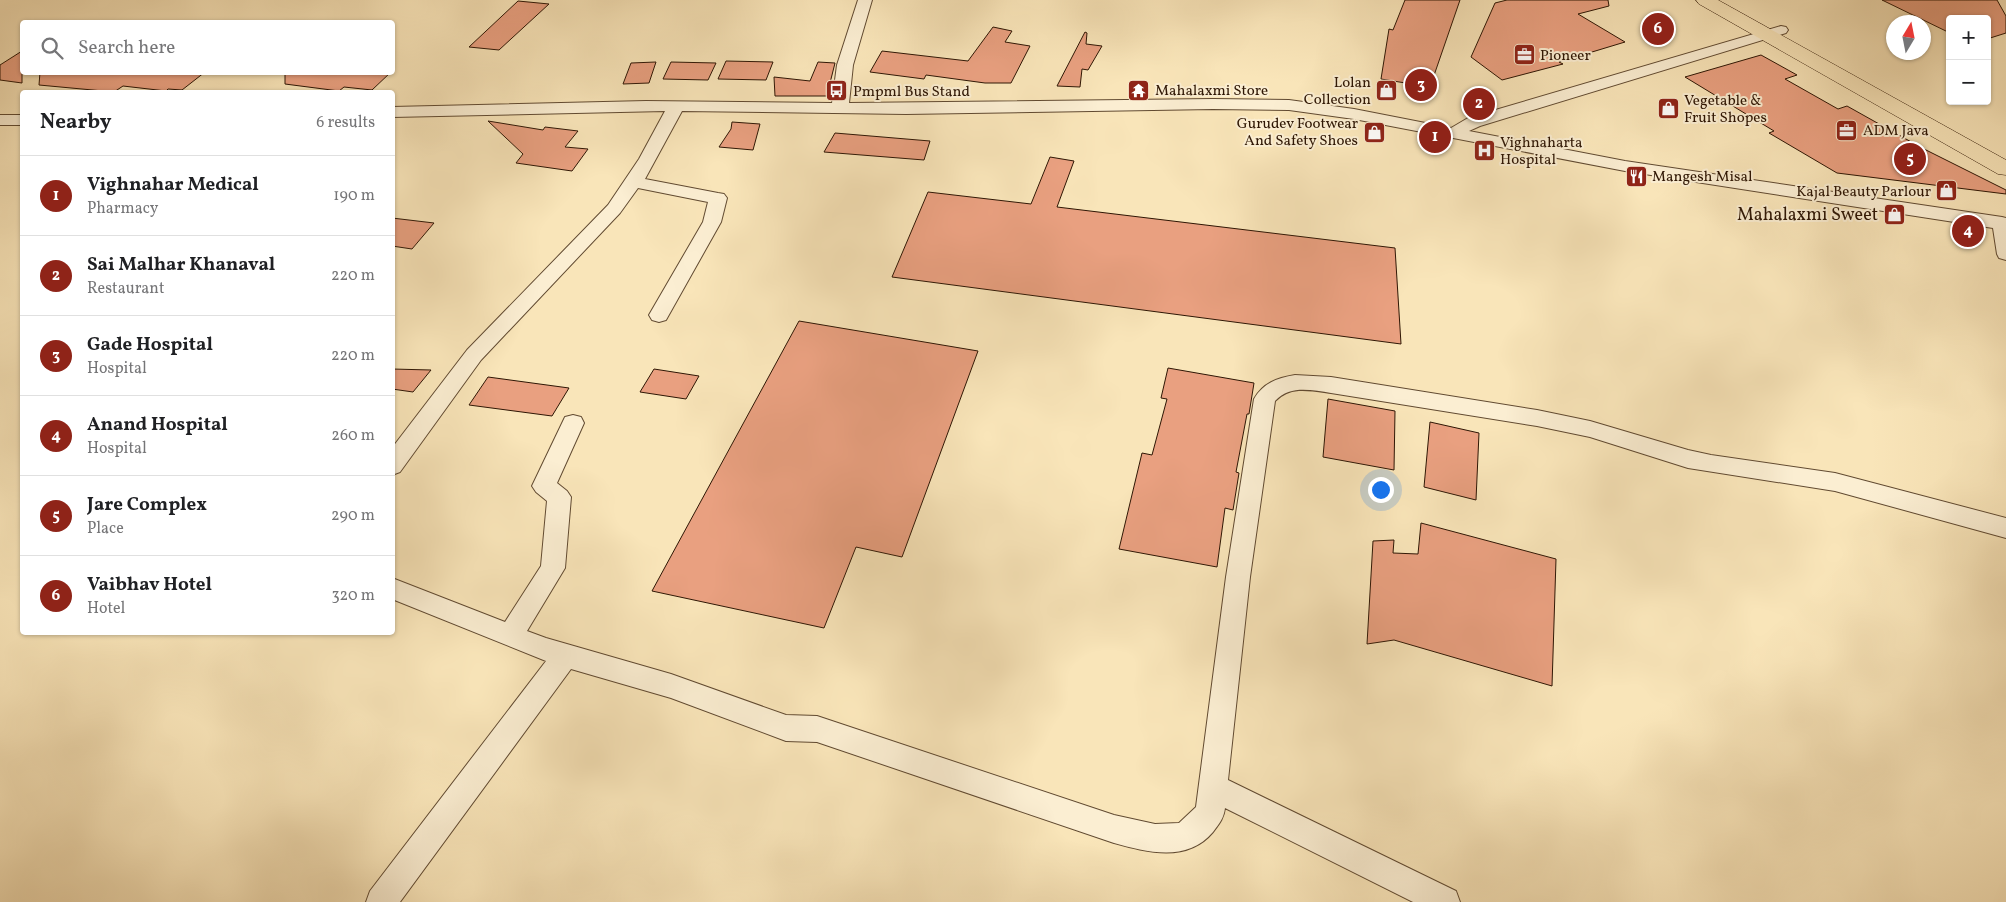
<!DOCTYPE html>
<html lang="en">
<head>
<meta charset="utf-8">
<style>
	:root { --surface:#fff; --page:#f2f2f2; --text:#202124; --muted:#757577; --line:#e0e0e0; --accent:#8f2418 }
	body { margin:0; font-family:Vollkorn,serif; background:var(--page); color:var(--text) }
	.controls { position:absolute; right:15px; top:15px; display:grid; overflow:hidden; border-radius:5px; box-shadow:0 1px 4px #0004 }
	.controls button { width:45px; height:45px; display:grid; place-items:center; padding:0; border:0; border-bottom:1px solid var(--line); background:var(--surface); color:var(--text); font:25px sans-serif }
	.compass { position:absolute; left:1886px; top:15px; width:45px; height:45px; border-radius:50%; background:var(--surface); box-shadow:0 1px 4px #0004; rotate:10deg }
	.you { position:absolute; left:1380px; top:489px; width:18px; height:18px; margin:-12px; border:4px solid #fff; border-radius:50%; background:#1a73e8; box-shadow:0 0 0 8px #1a73e833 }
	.badge { display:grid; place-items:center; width:32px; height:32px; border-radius:50%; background:var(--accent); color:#fff; font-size:16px; font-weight:700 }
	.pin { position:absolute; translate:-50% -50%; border:2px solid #fff; box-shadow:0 1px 5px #0006 }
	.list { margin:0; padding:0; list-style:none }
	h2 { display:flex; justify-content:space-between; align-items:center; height:65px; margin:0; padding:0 20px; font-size:21px }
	h2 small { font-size:16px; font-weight:400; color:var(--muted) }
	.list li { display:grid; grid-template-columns:32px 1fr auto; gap:15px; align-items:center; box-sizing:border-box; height:80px; padding:0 20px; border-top:1px solid var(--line) }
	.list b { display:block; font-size:19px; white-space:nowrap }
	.list p { margin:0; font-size:16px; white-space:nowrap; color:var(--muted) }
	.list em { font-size:16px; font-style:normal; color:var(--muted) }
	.icon { flex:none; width:28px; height:28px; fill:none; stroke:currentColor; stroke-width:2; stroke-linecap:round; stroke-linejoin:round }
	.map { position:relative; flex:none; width:2006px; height:902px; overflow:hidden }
	.search { position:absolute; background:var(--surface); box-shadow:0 1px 4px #0004; left:20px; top:20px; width:375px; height:55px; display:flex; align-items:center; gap:12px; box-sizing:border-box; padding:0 18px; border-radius:5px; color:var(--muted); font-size:19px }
	.panel { position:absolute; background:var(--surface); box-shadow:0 1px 4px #0004; left:20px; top:90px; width:375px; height:545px; border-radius:5px }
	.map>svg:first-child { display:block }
	.building { fill:#e9a080; stroke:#2e1604 }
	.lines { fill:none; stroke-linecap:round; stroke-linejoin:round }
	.minor-casing { stroke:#614a31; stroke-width:2 }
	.major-casing { stroke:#2e1604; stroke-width:1 }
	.minor { fill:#fbeed2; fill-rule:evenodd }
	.major { fill:#f9e5b9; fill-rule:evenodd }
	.labels { text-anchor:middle; stroke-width:4; stroke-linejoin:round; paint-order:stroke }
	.far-poi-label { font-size:15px; fill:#2e1604; stroke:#fbeed2; text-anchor:start }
	.poi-label { font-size:18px; fill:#2e1604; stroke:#fbeed2; text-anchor:end }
</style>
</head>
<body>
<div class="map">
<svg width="2006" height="902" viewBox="0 0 2006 902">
	<rect width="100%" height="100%" fill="#f9e5b9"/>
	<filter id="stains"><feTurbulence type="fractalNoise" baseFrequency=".004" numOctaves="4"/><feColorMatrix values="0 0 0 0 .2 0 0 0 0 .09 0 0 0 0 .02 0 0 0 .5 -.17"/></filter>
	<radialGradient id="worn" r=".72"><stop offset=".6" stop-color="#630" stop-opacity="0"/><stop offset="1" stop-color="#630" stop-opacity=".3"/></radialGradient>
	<path class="building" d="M1405,0h55l-30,87 -49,-8 8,-50 4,1z
		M1507,0h101l1,6 -31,8 47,28 -66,20 4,2 -61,16 -31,-23 24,-54z
		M1882,0h115l9,16v17l-19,6v-20h-37v14z
		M518,1l31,3 -50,46 -30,-3z
		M993,27l19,4 -7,11 25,4 -19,37h-26l-59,-8 -2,4 -54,-7 12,-21 86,10z
		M1085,32l2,1 -1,11 16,2 -14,24 -6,-1 -2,18 -23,-1z
		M22,51v32l-22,-3v-15z
		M1761,55l36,20 -12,4 53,30 9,-3 75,42 84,42v4l-169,-21 -68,-40 5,-2 -89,-54z
		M726,61l47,1 -7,18 -48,-1z
		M656,62l-7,21 -26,1 8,-21z
		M671,62l45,1 -8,17 -45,-1z
		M818,62l17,1 -5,20h3l-2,13h-56l-1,-19 36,4z
		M40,72h165l-23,18 -14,-1 -2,2 -43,-5 -9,6 -75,-7z
		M285,72h106l-19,18 -28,-3 -5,4 -54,-7z
		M488,121l55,9 2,-3 33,4 -13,16 23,2 -16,22 -56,-8 7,-9z
		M732,122l28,2 -7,26 -34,-3 12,-18z
		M835,133l95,8 -6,19 -100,-8z
		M1050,157l24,4 -17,46 338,41 6,96 -509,-67 36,-85 103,12z
		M392,218l42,5 -22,26 -20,-3z
		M799,321l179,30 -76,206 -46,-10 -32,81 -172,-37z
		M1168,368l86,15 -5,31h-2l-11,58 3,1 -6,37 -8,-2 -8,59 -98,-18 23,-96 10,2 15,-56 -6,-1z
		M392,369l39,1 -18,22 -21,-3z
		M654,369l45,7 -13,23 -46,-7z
		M488,377l81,11 -17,28 -83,-11z
		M1328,399l67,12 -1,59 -71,-13z
		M1430,422l49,11 -3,67 -52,-13z
		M1421,523l135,36 -4,127 -158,-46 -27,4 6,-103 21,-1 -1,13 25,1z"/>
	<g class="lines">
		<defs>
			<path id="minor" d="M858,0h14l-19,65 -4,38 364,-4 76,1 65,9 97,19 17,-10 313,-92 5,1 2,3 -2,3 -306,93 -11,5 156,30 377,56 4,1v42l-7,-2 -2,-4 -4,-26 -368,-57 -271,-52 -65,-9 -76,-1 -307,5 -224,-3 -37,68 73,14 6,1 3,4 -6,24 -55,98 -7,2 -7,-2 -3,-5 54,-93 5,-20 -70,-14 -18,25 -139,147 -81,112 -8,3v-27l75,-98 141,-145 31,-46 26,-48 -273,6v-10l254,-6 186,2 5,-38z
				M0,115h22v10h-22z
				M1295,375l36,2 206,33 53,11 98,29 23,5 124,18 171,45v20l-171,-47 -147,-23 -98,-31 -53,-11 -206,-33c-20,-3 -41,-8 -56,8l-25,176 -22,203 228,111 4,11h-47l-188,-94c-1,10 -6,16 -12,24 -26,31 -66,20 -99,11l-297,-101 -31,-1 -115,-43 -100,-29 -171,233h-34l4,-11 176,-230 -154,-62v-21l113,44 36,-56 6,-65 -11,-9 -4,-6 33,-69 8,-2 8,2 3,6 -27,60 10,8 4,6 -6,71 -38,63 19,7 125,36 115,41 31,1 297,99 41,9 24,-1 17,-16 30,-230 28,-178c9,-16 23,-21 41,-24z"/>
			<path id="major" d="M1696,0h22l288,160v15l-8,-1 -299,-170z"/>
		</defs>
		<use href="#minor" class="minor-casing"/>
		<use href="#major" class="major-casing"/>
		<use href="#minor" class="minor"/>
		<use href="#major" class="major"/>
	</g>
	<defs>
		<symbol id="office-square" viewBox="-11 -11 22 22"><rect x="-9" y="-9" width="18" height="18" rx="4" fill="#8f2418" stroke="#fbeed2"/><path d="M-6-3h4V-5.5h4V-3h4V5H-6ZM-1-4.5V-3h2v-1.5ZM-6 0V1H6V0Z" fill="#fff"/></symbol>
		<symbol id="temple-square" viewBox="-11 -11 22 22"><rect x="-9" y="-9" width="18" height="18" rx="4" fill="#8f2418" stroke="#fbeed2"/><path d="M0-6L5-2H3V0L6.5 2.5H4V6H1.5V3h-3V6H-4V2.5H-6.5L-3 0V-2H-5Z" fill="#fff"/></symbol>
		<symbol id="bus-square" viewBox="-11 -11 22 22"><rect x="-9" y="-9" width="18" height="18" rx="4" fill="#8f2418" stroke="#fbeed2"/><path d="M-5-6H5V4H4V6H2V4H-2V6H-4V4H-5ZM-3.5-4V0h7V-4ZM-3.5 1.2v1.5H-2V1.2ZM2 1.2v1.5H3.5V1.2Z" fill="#fff"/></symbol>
		<symbol id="shop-square" viewBox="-11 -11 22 22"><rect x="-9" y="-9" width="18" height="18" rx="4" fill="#8f2418" stroke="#fbeed2"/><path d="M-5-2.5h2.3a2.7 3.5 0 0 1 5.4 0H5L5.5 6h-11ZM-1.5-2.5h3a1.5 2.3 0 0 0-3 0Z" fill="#fff"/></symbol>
		<symbol id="hospital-square" viewBox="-11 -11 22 22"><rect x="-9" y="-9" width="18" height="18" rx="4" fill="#8f2418" stroke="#fbeed2"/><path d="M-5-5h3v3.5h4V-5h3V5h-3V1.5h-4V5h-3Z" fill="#fff"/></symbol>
		<symbol id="restaurant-square" viewBox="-11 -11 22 22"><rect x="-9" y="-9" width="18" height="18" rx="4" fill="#8f2418" stroke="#fbeed2"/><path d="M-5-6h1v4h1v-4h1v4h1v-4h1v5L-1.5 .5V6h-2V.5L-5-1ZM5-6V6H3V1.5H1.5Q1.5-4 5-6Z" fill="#fff"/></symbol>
	</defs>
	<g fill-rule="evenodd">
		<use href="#office-square" x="1512" y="42" width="25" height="25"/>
		<use href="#temple-square" x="1126" y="78" width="25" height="25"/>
		<use href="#bus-square" x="824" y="78" width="25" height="25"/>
		<use href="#shop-square" x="1374" y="78" width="25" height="25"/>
		<use href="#shop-square" x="1656" y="96" width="25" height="25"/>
		<use href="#office-square" x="1834" y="118" width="25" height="25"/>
		<use href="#shop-square" x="1362" y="120" width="25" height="25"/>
		<use href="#hospital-square" x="1472" y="138" width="25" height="25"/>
		<use href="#restaurant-square" x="1624" y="164" width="25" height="25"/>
		<use href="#shop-square" x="1934" y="178" width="25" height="25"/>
		<use href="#shop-square" x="1882" y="202" width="25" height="25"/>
	</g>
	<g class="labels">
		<g class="far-poi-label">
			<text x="1540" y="60">Pioneer</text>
			<text x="1371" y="87" text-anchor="end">Lolan<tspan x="1371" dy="17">Collection</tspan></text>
			<text x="1155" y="95">Mahalaxmi Store</text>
			<text x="853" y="96">Pmpml Bus Stand</text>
			<text x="1684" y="105">Vegetable &amp;<tspan x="1684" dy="17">Fruit Shopes</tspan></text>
			<text x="1358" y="128" text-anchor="end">Gurudev Footwear<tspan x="1358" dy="17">And Safety Shoes</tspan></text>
			<text x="1863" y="135">ADM Java</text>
			<text x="1500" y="147">Vighnaharta<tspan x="1500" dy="17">Hospital</tspan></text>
			<text x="1652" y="181">Mangesh Misal</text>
			<text x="1931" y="196" text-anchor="end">Kajal Beauty Parlour</text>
		</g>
		<g class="poi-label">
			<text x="1878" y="220">Mahalaxmi Sweet</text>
		</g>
	</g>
	<rect width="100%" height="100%" filter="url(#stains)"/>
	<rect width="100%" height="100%" fill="url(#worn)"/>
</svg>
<div class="controls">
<button>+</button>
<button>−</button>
</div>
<svg class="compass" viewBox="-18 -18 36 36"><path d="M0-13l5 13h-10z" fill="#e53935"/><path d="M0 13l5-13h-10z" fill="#757577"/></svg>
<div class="you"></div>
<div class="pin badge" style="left:1435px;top:137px">1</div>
<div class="pin badge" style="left:1479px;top:104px">2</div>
<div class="pin badge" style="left:1421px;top:85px">3</div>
<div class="pin badge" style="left:1968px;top:231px">4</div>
<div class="pin badge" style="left:1910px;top:159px">5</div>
<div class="pin badge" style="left:1658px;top:29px">6</div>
<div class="search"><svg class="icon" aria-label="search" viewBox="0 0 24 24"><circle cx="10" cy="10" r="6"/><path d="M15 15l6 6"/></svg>Search here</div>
<section class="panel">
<h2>Nearby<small>6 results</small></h2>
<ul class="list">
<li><span class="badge">1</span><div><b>Vighnahar Medical</b><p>Pharmacy</p></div><em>190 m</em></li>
<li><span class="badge">2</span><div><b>Sai Malhar Khanaval</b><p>Restaurant</p></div><em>220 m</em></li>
<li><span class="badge">3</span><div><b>Gade Hospital</b><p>Hospital</p></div><em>220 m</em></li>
<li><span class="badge">4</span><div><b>Anand Hospital</b><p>Hospital</p></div><em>260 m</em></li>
<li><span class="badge">5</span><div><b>Jare Complex</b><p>Place</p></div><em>290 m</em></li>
<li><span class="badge">6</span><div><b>Vaibhav Hotel</b><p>Hotel</p></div><em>320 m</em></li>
</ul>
</section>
</div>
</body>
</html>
